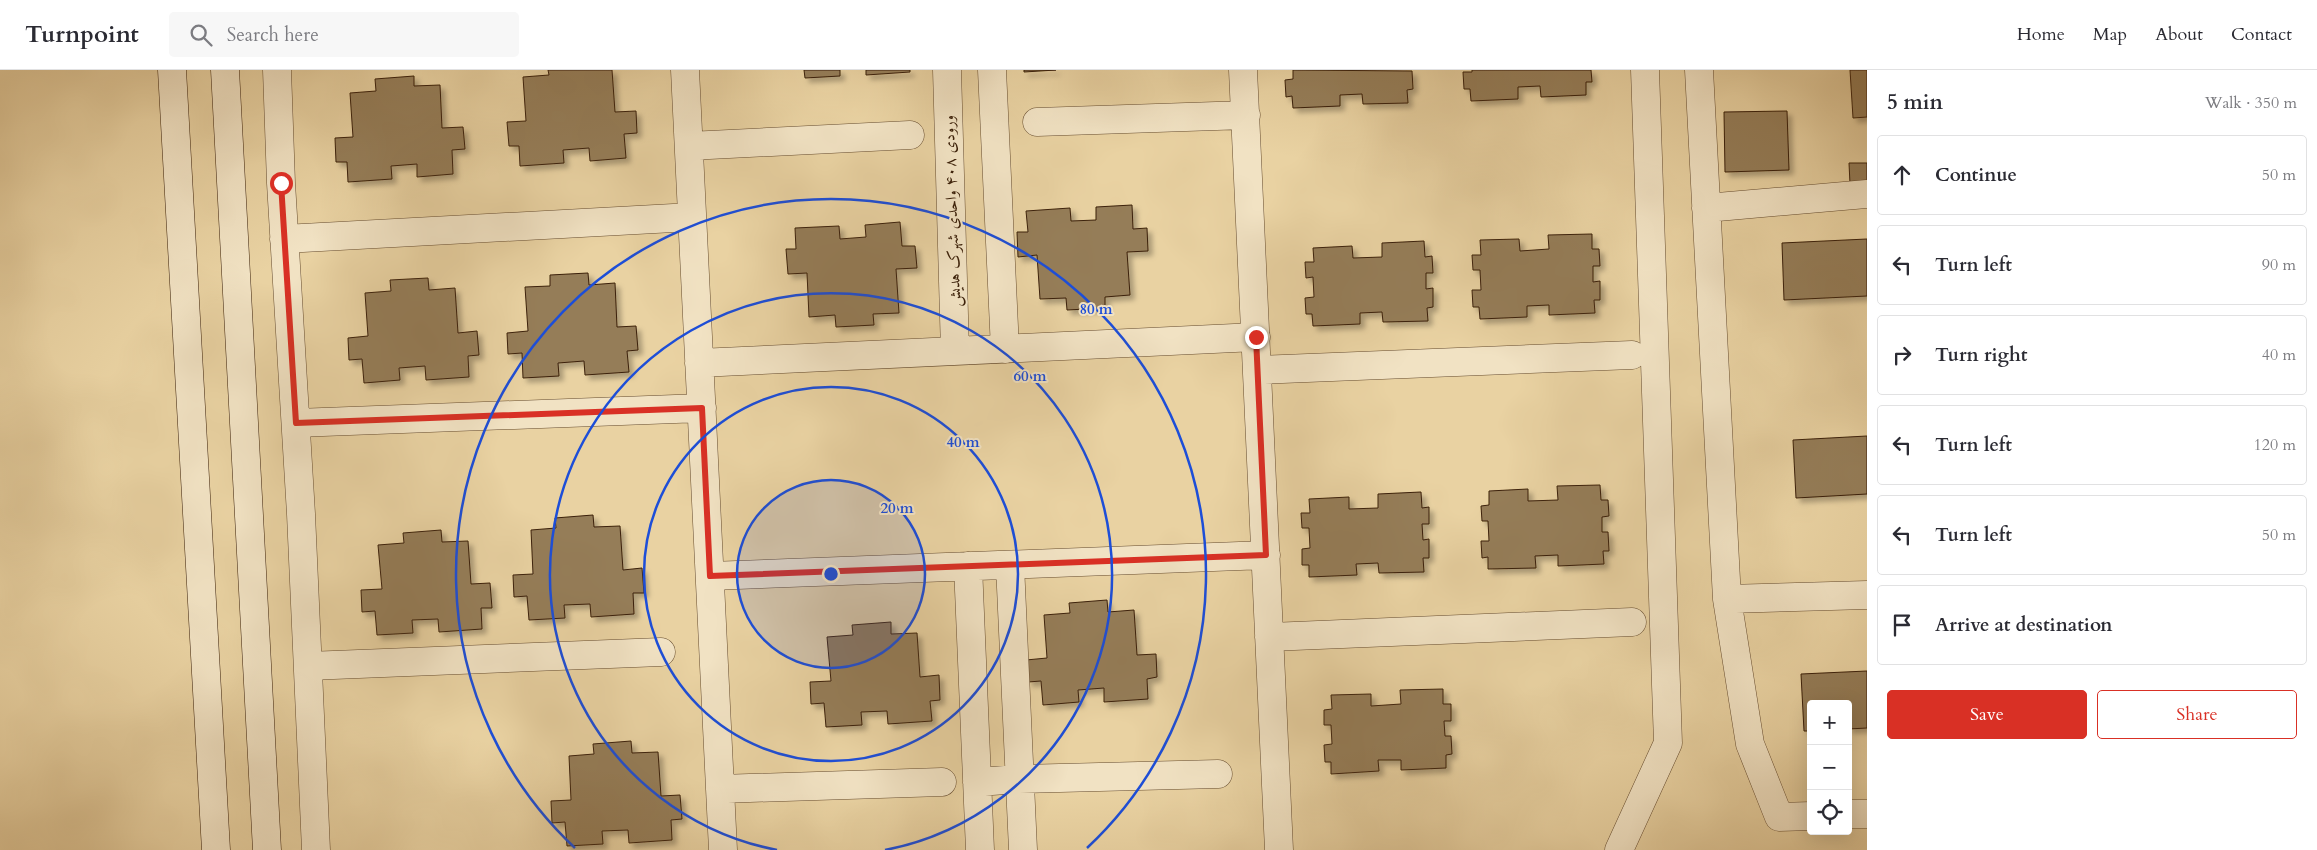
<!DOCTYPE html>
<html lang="en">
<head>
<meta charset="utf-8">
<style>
	:root { --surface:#fff; --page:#f7f7f7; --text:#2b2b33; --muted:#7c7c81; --line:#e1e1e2; --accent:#d93025 }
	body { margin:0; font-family:Cardo,Amiri,serif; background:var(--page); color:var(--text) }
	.controls { position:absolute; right:15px; bottom:15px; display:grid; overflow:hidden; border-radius:5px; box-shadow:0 5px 20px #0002 }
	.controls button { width:45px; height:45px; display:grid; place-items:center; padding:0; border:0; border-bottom:1px solid var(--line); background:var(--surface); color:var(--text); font:25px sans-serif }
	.stop { position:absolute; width:15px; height:15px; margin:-11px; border:4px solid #d93025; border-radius:50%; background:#fff }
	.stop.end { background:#d93025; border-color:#fff; box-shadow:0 1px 5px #0008 }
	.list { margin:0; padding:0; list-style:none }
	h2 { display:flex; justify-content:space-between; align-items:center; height:65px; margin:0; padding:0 20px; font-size:21px }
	h2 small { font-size:16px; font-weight:400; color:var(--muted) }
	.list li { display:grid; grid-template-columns:32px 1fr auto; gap:15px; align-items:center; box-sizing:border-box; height:80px; margin:0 10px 10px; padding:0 10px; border:1px solid var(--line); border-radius:5px }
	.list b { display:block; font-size:19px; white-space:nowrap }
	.list em { font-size:16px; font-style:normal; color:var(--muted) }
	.actions { display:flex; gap:10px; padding:15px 20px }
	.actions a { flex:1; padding:11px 0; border:1px solid var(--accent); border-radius:5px; text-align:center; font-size:18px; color:var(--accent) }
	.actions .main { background:var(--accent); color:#fff }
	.icon { flex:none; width:28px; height:28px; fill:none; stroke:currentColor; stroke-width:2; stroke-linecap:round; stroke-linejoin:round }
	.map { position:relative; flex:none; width:1867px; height:780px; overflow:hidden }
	header { display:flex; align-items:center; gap:30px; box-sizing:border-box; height:70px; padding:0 25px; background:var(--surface); border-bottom:1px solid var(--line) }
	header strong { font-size:24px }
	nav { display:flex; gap:28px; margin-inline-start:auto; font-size:18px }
	.search { width:350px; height:45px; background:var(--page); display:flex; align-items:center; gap:12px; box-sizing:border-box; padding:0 18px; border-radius:5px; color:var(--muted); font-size:19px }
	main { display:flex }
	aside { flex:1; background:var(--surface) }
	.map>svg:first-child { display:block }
	.building { fill:#957d59; stroke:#3b2009; filter:url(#shadow) }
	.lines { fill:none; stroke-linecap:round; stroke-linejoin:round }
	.street-casing { stroke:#664c2f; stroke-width:29 }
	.secondary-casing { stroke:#3b2009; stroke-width:29 }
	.street { stroke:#f1e2c3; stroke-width:28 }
	.secondary { stroke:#f1e2c3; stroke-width:28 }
	.route { stroke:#d93025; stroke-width:6 }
	.ring { fill:none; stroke:#1d4ed8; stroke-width:2.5 }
	.labels { text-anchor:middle; stroke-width:4; stroke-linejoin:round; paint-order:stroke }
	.street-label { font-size:16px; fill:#3b2009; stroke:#f1e2c3 }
	.centre { fill:#1d4ed8; stroke:#f1e2c3; stroke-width:2.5 }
	.ring-label { font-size:15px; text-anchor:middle; font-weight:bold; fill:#1d4ed8; stroke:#f1e2c3; stroke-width:4; stroke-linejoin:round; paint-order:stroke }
</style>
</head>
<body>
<header>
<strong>Turnpoint</strong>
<div class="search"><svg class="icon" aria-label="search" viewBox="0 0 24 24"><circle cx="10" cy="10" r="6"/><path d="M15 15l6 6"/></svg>Search here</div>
<nav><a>Home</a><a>Map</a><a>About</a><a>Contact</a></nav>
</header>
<main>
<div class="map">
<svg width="1867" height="780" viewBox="0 0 1867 780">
	<defs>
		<filter id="shadow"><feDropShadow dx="4.5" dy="4.5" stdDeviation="2.5" flood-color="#0004"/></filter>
	</defs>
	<rect width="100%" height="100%" fill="#e9d2a2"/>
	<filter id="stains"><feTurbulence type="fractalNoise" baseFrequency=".004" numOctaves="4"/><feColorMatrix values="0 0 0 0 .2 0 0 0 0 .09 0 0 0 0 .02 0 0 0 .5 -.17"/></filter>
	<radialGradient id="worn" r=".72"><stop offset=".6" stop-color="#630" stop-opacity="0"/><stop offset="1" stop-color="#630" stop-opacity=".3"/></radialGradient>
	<path class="building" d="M548,0h64l3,42 21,-1 1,22 -13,1 2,24 -36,3 -1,-13 -26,2 1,13 -44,3 -1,-20h-10l-2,-24 19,-1 -3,-44 26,-2z
		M804,0h36v6l-35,2z
		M866,0h44v2l-44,3z
		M1024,0h32l-32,2z
		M1293,0l119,1 1,18 -6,1 1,13 -45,1 -1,-10 -22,1v11l-47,2 -1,-12 -6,1 -1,-17 8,-1z
		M1472,0h119l1,12h-6v13l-45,2 -1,-11 -22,1v12l-47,2 -1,-12h-6l-1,-17h9z
		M1850,0h17v47l-14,1z
		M414,6v10l26,-1 2,43 21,-1 2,22 -13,1 1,24 -36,3v-13l-26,2 1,13 -44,3 -1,-20h-11l-1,-24 18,-1 -3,-44 26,-2 -1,-12z
		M1787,41l2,59 -64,2 -1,-60z
		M1849,93h18v20l-17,1z
		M1132,135l1,24 14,-1 1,23 -21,1 3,43 -25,2v11l-38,2 -1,-12 -26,1 -3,-44 -19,2 -1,-25h11l-2,-21 44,-3 1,13 25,-1v-13z
		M900,152l2,24h13l2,22 -21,1 3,44 -26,1 1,11 -38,2 -1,-12 -26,2 -2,-44 -19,1 -2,-25h10l-1,-21 44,-2 1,13 26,-2 -1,-12z
		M1592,164v15h7l1,17h-7v16l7,-1v19h-6l1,13 -46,2v-10l-22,1v11l-47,2 -1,-12h-6l-1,-17h9l-1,-20h-7l-1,-15h9l-1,-15 39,-1 1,12 29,-2 -1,-14z
		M1867,169v57l-83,4 -2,-57z
		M1424,171l1,16 7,-1 1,17h-7v16l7,-1v19l-6,1 1,13 -45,1 -1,-10 -22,1v11l-47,2 -1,-12h-6l-1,-16 9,-1 -1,-20 -7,1 -1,-16h9l-1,-14 39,-2 1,12 29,-1v-14z
		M588,203l1,12 26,-2 2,44 19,-1 2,24 -11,1 2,21 -44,3 -1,-14 -26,2 1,13 -36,2 -1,-25 -14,1 -1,-21 21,-2 -3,-44 25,-1v-11z
		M428,208l1,12 26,-2 3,45 19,-2 2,24 -11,1 1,21 -43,3 -1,-14 -26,2 1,12 -36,3 -2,-24 -13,1 -1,-22 20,-2 -3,-43 26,-2 -1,-11z
		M1867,366v58l-71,4 -3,-58z
		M1600,415l1,15h7l1,16 -7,1v15h6l1,19h-6l1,13 -46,2v-11l-23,1 1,12 -48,1v-12l-6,1 -1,-17h8l-1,-20h-6l-1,-15 8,-1v-14l39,-2v12l30,-1 -1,-14z
		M1421,422l1,16 7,-1v17h-7l1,16 6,-1v19h-6l1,14 -45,1 -1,-10 -22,1 1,11 -48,2v-12h-7v-16l8,-1 -1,-20h-7l-1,-15h9l-1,-14 40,-2v12l29,-1v-14z
		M593,445l1,12 26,-1 3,44 19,-2 2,25h-11l1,21 -43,3 -1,-13 -26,1 1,13 -36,2 -2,-24 -13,1 -1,-22 20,-1 -2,-44 25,-2 -1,-10z
		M441,460l1,12 26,-1 3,43 19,-1 2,25h-11l1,21 -43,3 -1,-13 -26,1 1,13 -36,2 -2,-24 -13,1 -1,-22 21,-1 -4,-44 26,-2 -1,-10z
		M1107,530l1,12 26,-2 3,45 19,-1 1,23 -10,2 1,20 -44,3v-14l-26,2 1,12 -36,3 -2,-24 -13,1 -2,-22 21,-2 -3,-43 26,-2 -1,-10z
		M891,552v12l26,-1 3,44 19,-2 1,25 -10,1 2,20 -44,3 -1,-13 -26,1 1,13 -36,2 -2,-24 -13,1 -1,-22 21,-1 -4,-44 26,-2 -1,-10z
		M1867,601v57l-19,1v-25h-37v27h-7l-3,-57z
		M1443,619v15h8v17h-7l1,15h6l1,18 -6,1v13l-45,2v-10h-23l1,11 -48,3v-12h-6l-1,-17 8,-1 -1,-19h-7v-15l8,-1 -1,-14 40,-1v12l30,-2 -1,-14z
		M631,671l1,12 26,-1 3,44 19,-1 2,24 -11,1 1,20 -43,3 -1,-13 -26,1 1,13 -36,2 -2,-24 -13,1 -1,-22 20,-1 -2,-44 25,-2 -1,-10z"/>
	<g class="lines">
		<defs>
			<path id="street" d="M277,0l4,113 20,331 15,336
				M685,0l38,780
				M947,0l8,281
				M992,0l13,279
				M1243,0l36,780
				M1699,0l28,529 23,145 29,73 32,-1
				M1037,52l209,-7
				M689,76l221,-11
				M1706,138l161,-14
				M284,169l408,-22
				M699,293l557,-26
				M1257,300l375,-15
				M296,353l406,-15
				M1010,495l13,285
				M968,496l12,284
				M710,506l556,-21
				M1727,529l140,-4
				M1269,567l363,-15
				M308,596l353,-14
				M977,712l43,-3 198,-5
				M720,719l222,-7
				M1848,744h19
				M1619,780l49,-107 -23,-673"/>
			<path id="secondary" d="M172,0l44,780
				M225,0l42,780"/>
		</defs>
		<use href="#street" class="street-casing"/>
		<use href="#secondary" class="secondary-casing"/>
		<use href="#street" class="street"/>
		<use href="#secondary" class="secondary"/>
	</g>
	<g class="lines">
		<path class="route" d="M281,113l15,240 406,-15 8,168 556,-21 -10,-218"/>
	</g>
	<circle cx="831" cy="504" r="94" fill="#1d4ed8" fill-opacity=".12"/>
	<g class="ring">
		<circle cx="831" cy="504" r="94"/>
		<circle cx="831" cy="504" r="187"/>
		<path d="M777 780A281 281 0 1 1 885 780"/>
		<path d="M575 778A375 375 0 1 1 1087 778"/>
	</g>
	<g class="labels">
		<g class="street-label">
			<text transform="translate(951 141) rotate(-92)" y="6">ورودی ۴۰۸ واحدی شهرک هدیش</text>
		</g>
	</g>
	<circle cx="831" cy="504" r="8" class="centre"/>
	<g class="ring-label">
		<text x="1096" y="244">80 m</text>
		<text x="1030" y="311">60 m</text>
		<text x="963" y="377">40 m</text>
		<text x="897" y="443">20 m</text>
	</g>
	<rect width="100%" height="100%" filter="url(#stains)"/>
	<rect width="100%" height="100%" fill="url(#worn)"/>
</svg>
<div class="controls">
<button>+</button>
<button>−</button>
<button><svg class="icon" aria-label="locate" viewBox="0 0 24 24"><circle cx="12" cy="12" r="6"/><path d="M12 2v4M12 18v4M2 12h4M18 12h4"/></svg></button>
</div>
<div class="stop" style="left:281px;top:113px"></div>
<div class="stop end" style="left:1256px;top:267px"></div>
</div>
<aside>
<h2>5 min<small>Walk · 350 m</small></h2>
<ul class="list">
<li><svg class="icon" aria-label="ahead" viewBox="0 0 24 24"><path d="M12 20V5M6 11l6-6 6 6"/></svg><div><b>Continue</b></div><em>50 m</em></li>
<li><svg class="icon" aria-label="left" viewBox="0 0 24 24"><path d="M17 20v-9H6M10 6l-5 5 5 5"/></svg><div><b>Turn left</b></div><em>90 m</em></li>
<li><svg class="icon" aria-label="right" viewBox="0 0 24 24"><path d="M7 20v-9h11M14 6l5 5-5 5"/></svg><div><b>Turn right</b></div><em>40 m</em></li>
<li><svg class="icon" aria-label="left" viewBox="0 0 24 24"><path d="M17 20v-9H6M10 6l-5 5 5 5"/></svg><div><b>Turn left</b></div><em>120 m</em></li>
<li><svg class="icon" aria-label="left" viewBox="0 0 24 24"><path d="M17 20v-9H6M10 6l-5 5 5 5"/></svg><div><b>Turn left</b></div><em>50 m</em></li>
<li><svg class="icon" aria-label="arrive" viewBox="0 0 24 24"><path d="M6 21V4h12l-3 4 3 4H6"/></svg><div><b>Arrive at destination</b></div></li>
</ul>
<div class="actions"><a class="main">Save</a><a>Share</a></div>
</aside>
</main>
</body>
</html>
